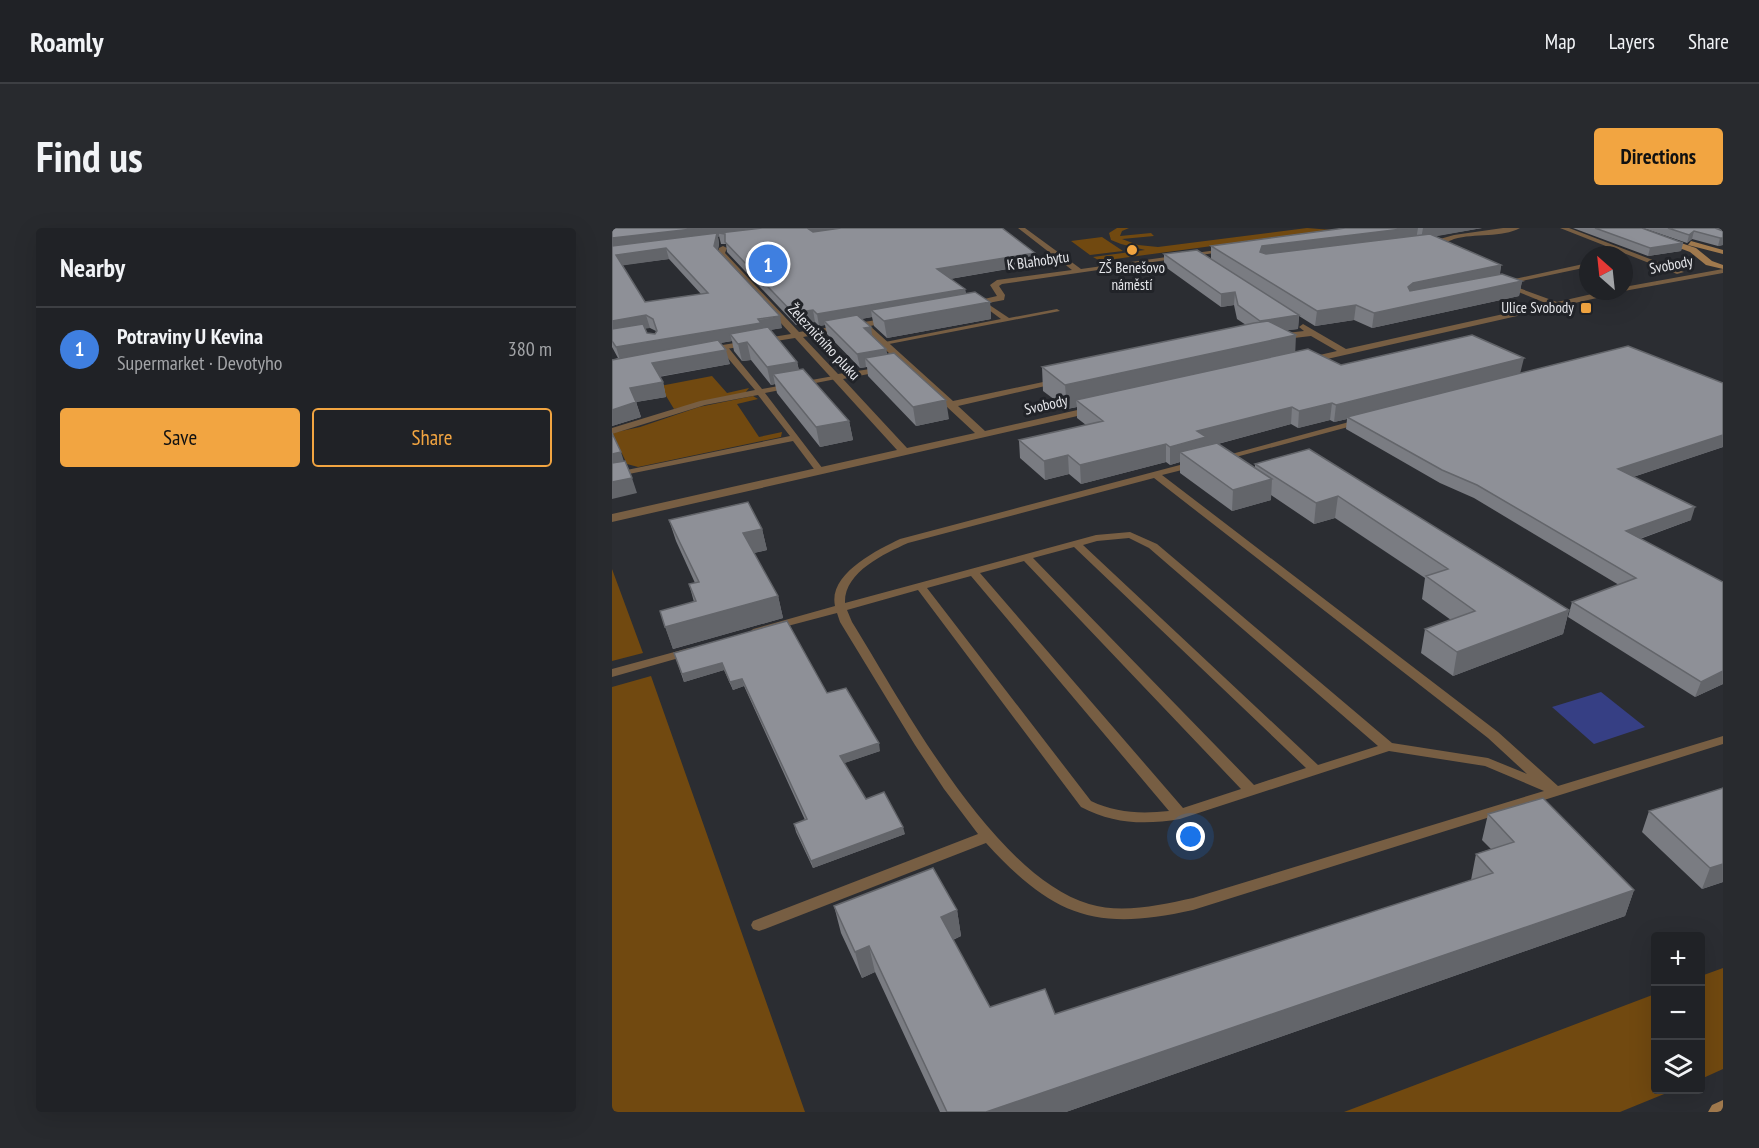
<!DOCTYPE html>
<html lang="en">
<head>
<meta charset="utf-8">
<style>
	:root { --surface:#202226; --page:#282a2e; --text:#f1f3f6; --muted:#a2a4a7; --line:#3d3f43; --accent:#f2a541 }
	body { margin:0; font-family:"PT Sans Narrow",sans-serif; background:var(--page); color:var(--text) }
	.controls { position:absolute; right:18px; bottom:18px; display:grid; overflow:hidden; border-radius:6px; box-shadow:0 6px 24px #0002 }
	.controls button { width:54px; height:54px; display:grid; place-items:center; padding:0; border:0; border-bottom:2px solid var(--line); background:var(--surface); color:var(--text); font:30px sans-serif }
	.compass { position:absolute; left:967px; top:18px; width:54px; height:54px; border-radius:50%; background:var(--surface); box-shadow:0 6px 24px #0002; rotate:333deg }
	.you { position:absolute; left:579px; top:609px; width:21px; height:21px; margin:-15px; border:4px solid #fff; border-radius:50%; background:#1a73e8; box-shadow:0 0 0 9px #1a73e833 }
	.badge { display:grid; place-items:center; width:39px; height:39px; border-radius:50%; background:var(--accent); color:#fff; font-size:20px; font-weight:700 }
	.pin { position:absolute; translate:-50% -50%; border:3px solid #fff; box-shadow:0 2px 6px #0006 }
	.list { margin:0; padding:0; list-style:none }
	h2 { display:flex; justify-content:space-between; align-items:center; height:78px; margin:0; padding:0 24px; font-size:26px }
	h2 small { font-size:20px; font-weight:400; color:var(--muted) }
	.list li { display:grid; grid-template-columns:39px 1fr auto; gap:18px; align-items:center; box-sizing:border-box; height:84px; padding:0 24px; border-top:2px solid var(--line) }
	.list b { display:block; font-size:22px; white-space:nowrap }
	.list p { margin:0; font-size:20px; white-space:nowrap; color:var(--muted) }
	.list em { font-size:20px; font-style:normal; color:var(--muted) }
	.actions { display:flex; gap:12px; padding:18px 24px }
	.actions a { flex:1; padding:14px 0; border:2px solid var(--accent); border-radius:6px; text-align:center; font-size:21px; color:var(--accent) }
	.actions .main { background:var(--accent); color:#111 }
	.icon { flex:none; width:33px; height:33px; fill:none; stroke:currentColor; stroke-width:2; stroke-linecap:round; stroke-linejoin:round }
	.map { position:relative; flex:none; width:1111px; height:884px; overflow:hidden; border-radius:6px }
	header { display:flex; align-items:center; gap:36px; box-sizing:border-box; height:84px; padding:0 30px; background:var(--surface); border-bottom:2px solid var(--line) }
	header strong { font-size:28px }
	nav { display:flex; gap:33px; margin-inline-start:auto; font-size:21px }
	.intro { display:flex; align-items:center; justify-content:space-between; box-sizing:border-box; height:144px; padding:0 36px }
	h1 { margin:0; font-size:42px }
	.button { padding:15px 27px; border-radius:6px; background:var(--accent); color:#111; font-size:21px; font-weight:700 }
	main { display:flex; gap:36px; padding:0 36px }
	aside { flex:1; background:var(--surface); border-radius:6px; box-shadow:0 6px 24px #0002 }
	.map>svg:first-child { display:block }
	.green { fill:#714910 }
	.water { fill:#363f84 }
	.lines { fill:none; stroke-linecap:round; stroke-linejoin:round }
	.lane { fill:#775e43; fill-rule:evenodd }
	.street { fill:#775e43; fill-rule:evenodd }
	.secondary { fill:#a0794d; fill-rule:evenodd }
	.wall { fill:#7a7c82; fill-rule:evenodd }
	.shaded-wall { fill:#63656a }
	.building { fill:#8e9097; stroke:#63656a; stroke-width:1.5; fill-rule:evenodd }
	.poi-dot { fill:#f2a541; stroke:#212328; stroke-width:2 }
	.labels { text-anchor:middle; stroke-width:6; stroke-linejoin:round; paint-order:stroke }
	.far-street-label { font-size:15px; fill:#e6e7eb; stroke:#212328 }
	.far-poi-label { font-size:15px; fill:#e6e7eb; stroke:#212328 }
</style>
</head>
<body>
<header>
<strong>Roamly</strong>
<nav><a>Map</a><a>Layers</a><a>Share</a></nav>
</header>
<div class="intro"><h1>Find us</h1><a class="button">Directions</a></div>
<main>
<aside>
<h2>Nearby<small></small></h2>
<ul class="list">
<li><span class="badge" style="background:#3f7fe0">1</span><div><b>Potraviny U Kevina</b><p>Supermarket · Devotyho</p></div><em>380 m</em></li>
</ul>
<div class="actions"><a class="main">Save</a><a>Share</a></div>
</aside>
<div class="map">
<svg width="1111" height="884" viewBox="0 0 1111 884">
	<rect width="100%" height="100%" fill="#2b2d32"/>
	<path class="green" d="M505,0h12l-7,3 -2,5 31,-3 3,3 -32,3 16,6 20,2 149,-19 25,2 -232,31 -7,-4 52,-7 -24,-6 -10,-4 -2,-7z
		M490,9l21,14 -33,4 -19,-14z
		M100,148l15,17 22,-5 -4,5 -71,16 -14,-23z
		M141,168l5,3 -21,5 22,33 23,-5 -1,5 -143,30 -11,-3 -15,-31 28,-6 59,-20z
		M0,341l31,84 -31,8z
		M39,448l154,436h-193v-425z
		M1111,740v101l-22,10v-103z
		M1043,766l1,96h18l-54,22h-276z"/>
	<path class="water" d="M989,464l44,35 -51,17 -42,-37z"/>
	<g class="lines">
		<path class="lane" d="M369,74h4l24,16 48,-9 3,2 -176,34 -4,-2 121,-24 -20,-15z
			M109,118h6l35,43 77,-14v4h-3l-71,14 58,76v4h-6l-24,-32 -179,36 -2,-2 5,-3 173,-36 -32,-41 -53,10 -93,29v-6l88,-27 55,-11 -34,-40z
			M748,191l4,2 -1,2 -142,38 -4,-3z
			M583,233l3,1v4l-36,9 336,257 60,54 165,-50v8l-530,166c-98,22 -140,6 -207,-67l-221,86 -6,2 -6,-2 -2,-4 2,-4 225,-87 -34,-45 -29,-44 -75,-123 -3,-9 -80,21 -4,-1 -2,-2 2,-2 82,-23c-7,-32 42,-56 65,-67zM542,250l334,260 39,36 -39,-16 -96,-15 -235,-199 -27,-12 -34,3 -251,68c-1,-31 39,-49 63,-60zM517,310l20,10 229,198 -60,19 -235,-220 14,-4zM462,319l232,221 -52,17 -221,-227zM412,333l217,228 -58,19 -203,-235zM359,348l198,235c-28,3 -53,2 -78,-10l-164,-213zM306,362l163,217c32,17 64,18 99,12l209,-68 96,15 59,25 -351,107c-33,7 -71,16 -104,6 -96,-29 -186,-200 -237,-282l-5,-12z
			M77,420l6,4 -2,2 -81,23v-8z"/>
		<path class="street" d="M406,0h7l56,41 150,-21 4,2 -233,34 -3,2 6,9 -1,5 -37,7v-4l30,-7 -7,-11 7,-5 75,-10z
			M891,0h17c-18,10 -45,5 -66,11 -10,4 -22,10 -32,5l32,-9z
			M948,0h9l115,44 -7,2z
			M111,18l4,2 -2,5 74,79 97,-15v4l-26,5 83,75 109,-23 5,3 -109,25 27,25 110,-25 5,3 -5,3 -483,110v-8l285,-64 -102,-112 -94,15 -2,-2 5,-3 87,-14 -73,-79 1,-7zM249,99l114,106 -68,15 -64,-69 46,-9v-4l-51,8 -35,-37z
			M976,35v4l-80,17 49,18 48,-11h15l-1,2 -314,71 -3,-1v-4l35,-8 -26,-15 -34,4 -4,-3 4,-3 27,-3 -5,-4 4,-3 43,25 202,-45 -52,-21z
			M1111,41v4l-99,18h-2l2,-4z"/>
		<path class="secondary" d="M1014,0h10l60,20 16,13 11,4v4l-17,-4 -16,-13z
			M1079,13l32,9v4l-35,-9z
			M1111,872v12h-15l4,-7z"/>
	</g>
	<path class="wall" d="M0,0h390l33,25 1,11 -86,15 15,10 1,5 24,8 1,17 -104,19 -13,-12 -2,-9 -11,2 11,17 14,13 1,5 62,65 -33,7 -48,-50 -1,-9 -7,1 -33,-34 -2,-9 -6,1 -4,-4 -19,3 -69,-73 -1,-8h-5l-2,-8 -1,1 1,7 -1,6 64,78 -12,2 27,32 2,8 50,51 4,19 -33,7 -43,-54 -2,-9 -4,1 -20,-25 -9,1 -8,-10 -2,-10 -12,2 10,21 -71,13 4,5 3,15 -30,5 5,15 -29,9v-66l6,-2 -6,-11zM57,31l32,35 -56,8 -23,-37zM33,100h5l6,3 -1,3 -8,-1z
		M733,0h137l-47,8 66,29 -1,9 22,7 -3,15 -147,32 -18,-8 -39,6 -16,-10 -1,13 -12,1 9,22 46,13 382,18v64l-90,30 58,43 -51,19 83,145 -28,13 -127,-80 4,-15 47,-17 -145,-87 -34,-15 -94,-54 1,-10 -13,3 -4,-2 -32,8 -7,-4 -73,20 37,24v-4l54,-15 260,161 -6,24 -110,42 -32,-23 4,-24 26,-9 -29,-21 3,-21 -90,-60 -21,6 -43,-29v5l-39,11 -52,-38v-11l-10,3 -4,-3 -85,22 -12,-10 -24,6 -25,-22 -1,-18 67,-15 -9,-7v-11l-10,2 -24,-18 -1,-24 204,-42 -9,-6 -3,-14 -13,2 -57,-41v-12l47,5v-13z
		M961,0h69l41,15 -2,8 -33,5z
		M1031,0h80v17l-5,1 -26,-7 -5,4z
		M57,292l93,9 5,21 -13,3 24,43 5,22 -110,31 -13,-38 34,-9 -5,-18 6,-1 -19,-42z
		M175,393l40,72 53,58 -36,12 22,36 39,35 -92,34 -17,-36 -2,-8 11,-4 -61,-134 -11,4 -9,-20 -40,12 -10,-29z
		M1111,560v94l-21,7 -60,-57 7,-21z
		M876,586l146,76 -9,26 -559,196h-126l-65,-140 -13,6 -21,-45 -7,-27 123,4 4,26 -8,4 37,67 65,7 416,-134 5,-26 15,-5 -9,-9z"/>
	<path class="shaded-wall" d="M89,0h89l-65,6 -6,-1v3l-1,1 1,7 -3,13 -2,-11 -102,3v-11z
		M195,0h59l-55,8z
		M798,0h8l-2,12 -156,26v-14l2,-6z
		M811,0h59l-61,11z
		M1082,3l-2,8 -5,4 2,-8z
		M1108,10h3v7l-5,1z
		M1071,15l-2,8 -33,5 2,-8z
		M54,20l3,11 -50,7 -3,-11z
		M423,25l1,11 -98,17 -1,-12z
		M889,37l-2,14 -87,19 -4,-11 5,-4z
		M910,53l-3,15 -147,32 2,-15z
		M353,61l1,12 -95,9 1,7 -44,8 -4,-4 1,4 -6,1 -2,-12z
		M623,64l-1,13 -13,2v-13z
		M378,74l1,17 -104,19 -3,-17z
		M744,77l-2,15 -39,6 2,-15z
		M201,82l2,12 -19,3 -3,-12z
		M34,87l4,13 -38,6v-13z
		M687,87l-1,14 -39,5 1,-13z
		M168,88l2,12 -19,3 -33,3 2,7 -112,19 -4,-13z
		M259,99l2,14 -9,-13z
		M684,107l-1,23 -219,42 1,7 -10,2 -2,-24z
		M135,114l4,18 -9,1 -4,-17z
		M274,121l2,14 -23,-5 1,9 -6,1 -3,-14z
		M114,122l4,14 -74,13 -4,-14z
		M912,130l-4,16 -173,43v2l-13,3 2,-17z
		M185,134l4,18 -28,-6 2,10 -4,1 -4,-18z
		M51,154l3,15 -30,5 5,15 -29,9v-16l18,-22z
		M334,172l3,19 -33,7 -3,-19z
		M720,175l-2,17 -32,8 1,-17z
		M680,179l-1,17 -85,23 -26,5v10l-10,3v-18l27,-16z
		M237,193l4,19 -33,7 -4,-20z
		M1111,207v12l-108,36 3,-14z
		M554,216v18l-85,22 -1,-19z
		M9,224l5,16 -14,4v-18z
		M456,227l1,19 -24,6 -1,-19z
		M20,250l5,15 -25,6v-17z
		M660,251l-1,21 -39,11 1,-21z
		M726,268l-3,22 -21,6 2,-21z
		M1083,279l-4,13 -69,25 4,-14z
		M150,301l5,21 -19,4 -5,-21z
		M166,368l5,22 -110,31 -8,-22z
		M957,382l-6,24 -110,42 4,-24z
		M110,435l2,7 -40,12 -2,-8z
		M1111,443v13l-28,13 6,-15z
		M130,451l2,7 -11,4 -3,-8z
		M267,515l1,8 -38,13 -2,-8z
		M291,599l2,7 -92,34 -2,-7z
		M1111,636v18l-21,7 8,-21z
		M1022,662l-9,26 -559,196h-80z
		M345,682l4,26 -16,7 -4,-26z
		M257,718l6,26 -13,6 -7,-26z"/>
	<path class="building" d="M0,0h89l-89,10z
		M150,0h45l6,4 28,-4h161l33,25 -98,16 28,20 -148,25 -4,-4 -20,3 -68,-71v-8l-6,-1z
		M733,0h65l-148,18 -2,6 6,2 164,-20 71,31 -88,18 -5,4 2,4 92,-17 20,7 -148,32 -18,-8 -39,6 -106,-65z
		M983,0h47l41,15 -33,5z
		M1056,0h47l8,3v7h-3l-26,-7 -5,4z
		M105,5l-3,13 66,70 -22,3 3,4 -145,24 -4,-6v-12l31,-5 4,9 8,1 2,-3 -4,-12 -7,-4 -34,6v-75zM54,20l42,45 -63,9 -29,-47z
		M585,22l102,65 -39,6 -22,-16 -3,-13 -14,2 -57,-40z
		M363,64l15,10 -106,19 -13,-11z
		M245,87l14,12 -7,1 22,21 -29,5 -33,-33z
		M656,93l28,14 -231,50 -23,-18 212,-44z
		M156,99l29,35 -30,5 -20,-25 -9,2 -8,-10z
		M860,107l52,23 -188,47 -4,-2 -33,8 -7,-4 -95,24 9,6 -36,10 -4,-3 -86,21 -12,-10 -24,6 -25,-21 84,-19 -27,-21 232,-51 33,16z
		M106,112l8,10 -74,13 11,19 -33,6 6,14 -24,8v-50z
		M1016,118l95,37v52l-105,34 77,38 -69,24 97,51v89l-22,11 -129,-80 64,-24 -159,-93 -35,-15 -95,-53z
		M282,125l52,47 -33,7 -48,-49z
		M191,141l46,52 -33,6 -43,-53z
		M0,205l9,19 -9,2z
		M605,215l55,36 -39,11 -53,-38z
		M697,221l260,161 -112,42 -32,-23 50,-18 -49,-35 22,-7 -110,-73 -22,7 -61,-39z
		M13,233l7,17 -20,4v-19z
		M136,274l14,27 -19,4 35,63 -113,31 -5,-16 36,-10 -7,-17 10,-2 -30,-62z
		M175,393l40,72 19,-5 33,55 -39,13 26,43 18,-7 19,35 -92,34 -17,-37 13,-5 -65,-140 -12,3 -8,-19 -40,11 -8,-21z
		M1111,560v76l-13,4 -61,-57z
		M931,570l91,92 -648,222h-39l-78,-166 -14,6 -21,-46 99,-38 24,42 -16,7 49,90 55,-18 10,25 438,-141 -17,-19 38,-12 -26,-28z"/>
	<g class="poi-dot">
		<circle cx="520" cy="22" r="6"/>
		<rect x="968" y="74" width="12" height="12" rx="3"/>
	</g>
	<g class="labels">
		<g class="far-street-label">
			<text transform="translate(426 33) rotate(-8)" y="5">K Blahobytu</text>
			<text transform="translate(1059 37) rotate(-11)" y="5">Svobody</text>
			<text transform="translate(212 114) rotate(47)" y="5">Železničního pluku</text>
			<text transform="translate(434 177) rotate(-13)" y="5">Svobody</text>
		</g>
		<g class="far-poi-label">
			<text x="520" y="45">ZŠ Benešovo<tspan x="520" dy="17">náměstí</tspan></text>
			<text x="962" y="85" text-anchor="end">Ulice Svobody</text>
		</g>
	</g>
</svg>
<div class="controls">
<button>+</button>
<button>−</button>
<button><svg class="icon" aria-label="layers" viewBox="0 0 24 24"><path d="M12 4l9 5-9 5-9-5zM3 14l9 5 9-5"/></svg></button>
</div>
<svg class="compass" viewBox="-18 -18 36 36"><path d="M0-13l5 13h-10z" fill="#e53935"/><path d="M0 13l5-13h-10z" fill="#a2a4a7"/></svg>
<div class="you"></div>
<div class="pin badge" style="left:156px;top:36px;background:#3f7fe0">1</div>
</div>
</main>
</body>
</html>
